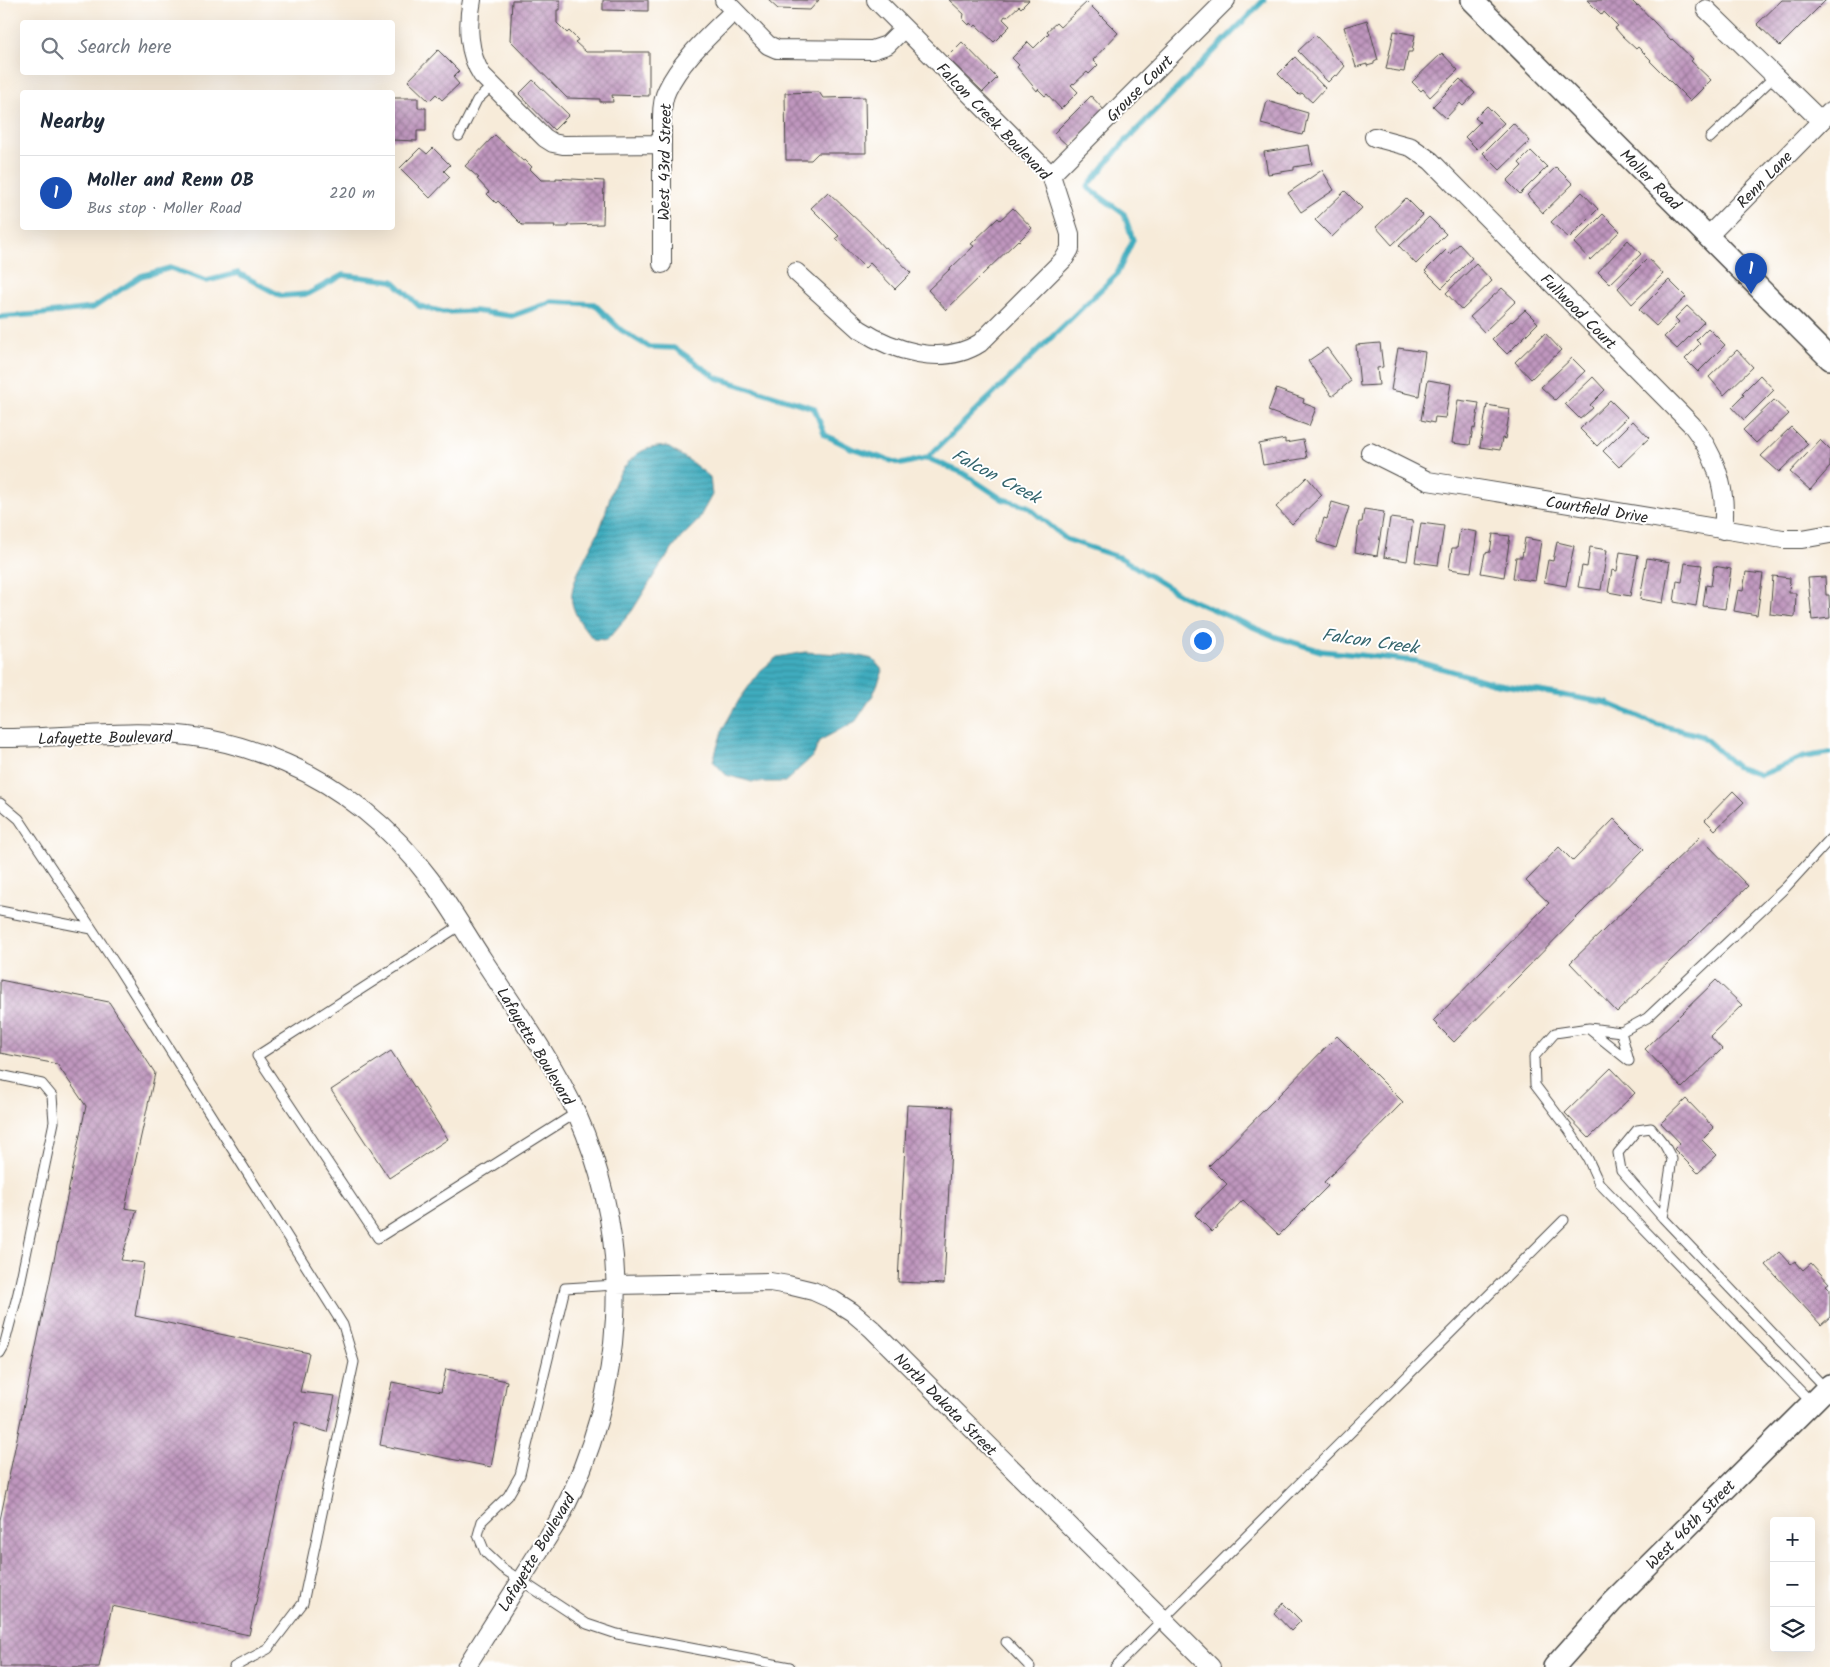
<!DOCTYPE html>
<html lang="en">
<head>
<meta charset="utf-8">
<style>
	:root { --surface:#fff; --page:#f6f6f7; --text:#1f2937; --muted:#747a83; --line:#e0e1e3; --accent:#d93025 }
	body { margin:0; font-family:Kalam,sans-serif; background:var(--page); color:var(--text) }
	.controls { position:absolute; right:15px; bottom:15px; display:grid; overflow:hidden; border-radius:5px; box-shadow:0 5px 20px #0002 }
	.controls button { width:45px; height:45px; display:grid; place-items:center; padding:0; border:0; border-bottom:1px solid var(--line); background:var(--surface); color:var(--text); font:25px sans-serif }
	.you { position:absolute; left:1202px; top:640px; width:18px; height:18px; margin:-12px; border:4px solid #fff; border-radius:50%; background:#1a73e8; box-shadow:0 0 0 8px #1a73e833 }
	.badge { display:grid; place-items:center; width:32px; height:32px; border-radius:50%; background:var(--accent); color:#fff; font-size:16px; font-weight:700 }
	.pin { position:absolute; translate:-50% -41px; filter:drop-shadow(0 1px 2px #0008) }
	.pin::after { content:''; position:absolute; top:26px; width:18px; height:15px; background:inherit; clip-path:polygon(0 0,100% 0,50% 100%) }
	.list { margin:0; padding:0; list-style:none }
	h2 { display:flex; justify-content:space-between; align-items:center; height:65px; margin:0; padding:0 20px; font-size:21px }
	h2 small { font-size:16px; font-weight:400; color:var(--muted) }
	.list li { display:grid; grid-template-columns:32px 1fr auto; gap:15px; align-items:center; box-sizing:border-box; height:75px; padding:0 20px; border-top:1px solid var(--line) }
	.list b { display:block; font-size:19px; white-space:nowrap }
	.list p { margin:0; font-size:16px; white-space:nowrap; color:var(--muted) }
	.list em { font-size:16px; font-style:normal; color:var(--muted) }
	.icon { flex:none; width:28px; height:28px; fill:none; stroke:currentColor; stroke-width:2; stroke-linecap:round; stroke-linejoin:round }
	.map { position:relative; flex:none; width:1830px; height:1667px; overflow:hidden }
	.search { position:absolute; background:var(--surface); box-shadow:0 5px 20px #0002; left:20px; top:20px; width:375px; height:55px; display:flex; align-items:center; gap:12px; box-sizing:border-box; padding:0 18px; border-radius:5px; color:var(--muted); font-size:19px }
	.panel { position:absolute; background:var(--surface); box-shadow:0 5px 20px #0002; left:20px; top:90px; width:375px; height:140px; border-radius:5px }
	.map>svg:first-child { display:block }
	.water { fill:url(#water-rules); stroke:#356c74 }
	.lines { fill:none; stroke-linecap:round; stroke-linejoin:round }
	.stream { stroke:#3facbe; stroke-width:5.5 }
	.building { fill:url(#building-cross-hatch) }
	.service-casing { stroke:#4a4845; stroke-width:11 }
	.minor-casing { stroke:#4a4845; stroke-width:20 }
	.tertiary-casing { stroke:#4a4845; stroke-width:24 }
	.service { stroke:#fff; stroke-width:9 }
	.minor { stroke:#fff; stroke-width:18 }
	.tertiary { stroke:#fff; stroke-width:21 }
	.labels { text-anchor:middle; stroke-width:4; stroke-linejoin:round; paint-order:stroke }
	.street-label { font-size:16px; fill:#2b2b2b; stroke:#fff }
	.water-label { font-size:18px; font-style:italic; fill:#34656d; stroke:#fff }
</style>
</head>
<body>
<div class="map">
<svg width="1830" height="1667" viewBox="0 0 1830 1667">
	<defs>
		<pattern id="water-rules" width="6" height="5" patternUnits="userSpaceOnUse" patternTransform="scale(1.25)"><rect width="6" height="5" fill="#3facbe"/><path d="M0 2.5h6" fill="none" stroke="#358c9b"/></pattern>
		<pattern id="building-cross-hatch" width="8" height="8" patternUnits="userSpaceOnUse" patternTransform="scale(1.25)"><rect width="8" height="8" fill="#bf96be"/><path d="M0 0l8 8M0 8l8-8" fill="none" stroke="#9b7b9b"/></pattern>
	</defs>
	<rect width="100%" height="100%" fill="#fff"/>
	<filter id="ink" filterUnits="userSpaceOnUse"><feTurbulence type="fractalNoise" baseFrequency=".02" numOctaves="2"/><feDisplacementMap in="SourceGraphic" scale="10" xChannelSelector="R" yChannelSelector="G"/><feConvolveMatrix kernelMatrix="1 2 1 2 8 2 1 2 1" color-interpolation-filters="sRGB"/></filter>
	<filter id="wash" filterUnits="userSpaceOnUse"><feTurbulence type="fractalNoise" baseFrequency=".0096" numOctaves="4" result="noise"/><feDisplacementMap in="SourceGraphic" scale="20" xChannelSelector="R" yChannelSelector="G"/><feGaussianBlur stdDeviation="1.12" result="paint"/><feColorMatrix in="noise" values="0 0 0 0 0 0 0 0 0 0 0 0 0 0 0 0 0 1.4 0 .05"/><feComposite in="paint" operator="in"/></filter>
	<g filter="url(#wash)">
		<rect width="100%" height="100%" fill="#f7ebd9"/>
		<path class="water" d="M666,446l24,15 20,16 2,18 -15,27 -17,17 -20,27 -28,45 -25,29 -14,-1c-9,-11 -18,-22 -21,-36 -4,-21 20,-56 28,-75 9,-21 10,-45 26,-63 14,-16 20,-17 40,-19z
			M805,652l51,3 17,4 10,12 -10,24 -17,26 -37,20 -5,14 -29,27h-33l-26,-7 -13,-14 10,-33 16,-28 21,-29 17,-14z"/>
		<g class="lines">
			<path class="stream" d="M0,317l40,-3 53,-6 48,-32 29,-8 37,13 31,-8 43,23 27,-2 35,-19 50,6 26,25 24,6 32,-1 37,5 39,-14 43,2 27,26 28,17 26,1 42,30 97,30 11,27 26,13 50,16 26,-6 36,15 39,26 25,7 39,33 55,19 61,38 94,41 45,14 95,10 77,22 114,20 49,21 46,12 35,31 24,8 43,-18 26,-4
				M927,458l190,-184 16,-34 -9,-26 -37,-27 33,-40 144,-147"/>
		</g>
		<g id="blocks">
			<path class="building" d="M512,0h48v10h-3v13l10,10 2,-2 9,9 -3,2 11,10h63v44l-37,-1 1,7h-13v-3l-33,-1 -57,-58z
				M603,0h45v11l-45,-1z
				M768,0h51l-9,10 -32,-1z
				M949,0h80l-8,8 -2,-2 -12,11 -2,-1 -2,3 7,7 -16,16 -18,-17 -2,2 -4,-4 -1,2 -6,-6 1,-5z
				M1587,0h44l6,6 1,-1 33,35 1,-1 21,20 -2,2 20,19 -21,21 -40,-40 1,-1 -13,-13 -2,2 -14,-13 -7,-8 3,-2 -14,-14 -2,3z
				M1782,0h44l-46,46 -23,-22z
				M1087,2l31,31 -25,27 5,5 -9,9 -2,-2 -13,12 -1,-1 -2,2 7,7 -17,17 -14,-15 -2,2 -7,-7 -1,2 -20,-24 2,-2 -7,-7 16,-16 6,6 15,-15 -2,-2 9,-8 4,4z
				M1367,20l11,40 -4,2v2l-7,2v-2l-11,3 -12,-40z
				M1394,31l21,4 -3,17h-4l-4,20 -18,-3z
				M1315,35l30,31 -8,10 -2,-1 -7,7 -30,-31z
				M962,42l35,36 -14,14 -36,-35z
				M438,50l21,21 -6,6 6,7 -17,16 -6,-6 -7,7 -21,-20z
				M1442,53l16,17 -28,27 -7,-8 -2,2 -9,-9z
				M1295,57l30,31 -13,14 -10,-9 -3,2 -21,-21z
				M1460,79l15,14 -12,13 -3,-3 -14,15 -13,-12z
				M533,80l36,35 -15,15 -35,-36z
				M819,92l4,6 42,-1 1,56h-48l-7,7h-25l-1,-67z
				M1091,96l14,15 -36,36 -15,-14z
				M392,98h26v10h8v23h-9v10l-25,-1z
				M1267,101l41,12 -4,20 -1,-1 -1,3 -41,-11z
				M1487,106l17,17 -27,26 -12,-12 15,-15 -5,-4z
				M1513,123l17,18 -30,29 -17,-17z
				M495,135l28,26 2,-1 7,7 -2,2 11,11h15v-2l48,3 -1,43 -36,1 1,2h-14l1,-2h-33l-24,-24 -2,2 -9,-9 2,-2 -12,-13 2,-1 -14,-12z
				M1309,145l3,19 -18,3v3l-26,4 -4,-22z
				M420,148l7,6 6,-6 17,17 -6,6 6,6 -20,21 -30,-30z
				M1531,151l16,16 -27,27 -13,-13 15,-15 -3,-3z
				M1556,167l17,17 -30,29 -16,-18z
				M1322,170l12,20 -33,22 -13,-19z
				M1345,191l17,17 -30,29 -17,-17z
				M828,192l42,40 14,16 2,-1 25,26 -16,16 -25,-26 -5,5 -29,-30 3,-2 -28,-28z
				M1582,192l16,17 -29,29 -18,-16z
				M1406,198l17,17 -31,30 -16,-18z
				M1013,208l19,20 -13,13 -1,-1 -72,70 -18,-20 46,-44 -3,-2 27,-26 2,2z
				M1603,214l17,17 -30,29 -16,-17z
				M1429,217l17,17 -30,30 -17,-18z
				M1628,240l13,14 -31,30 -12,-12z
				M1459,244l13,14 -30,30 -17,-17 21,-21 4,4z
				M1648,258l15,16 -31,30 -14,-16z
				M1476,264l16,17 -30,29 -16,-17z
				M1669,280l17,17 -30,29 -17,-16z
				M1502,288l14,13 -32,31 -14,-15z
				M1687,306l17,16 -27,27 -13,-12 15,-15 -4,-4z
				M1525,310l13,13 -31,31 -15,-15 19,-18 1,1z
				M1708,328l17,17 -27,27 -13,-13 15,-15 -4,-4z
				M1545,333l16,17 -30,29 -16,-17z
				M1380,343l3,24 -6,1 2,17 -19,1 -4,-41z
				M1327,348l24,33 -19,15 -24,-35z
				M1398,348l27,4 -6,44 -28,-6z
				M1737,350l16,17 -29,28 -15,-18z
				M1572,358l13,13 -30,29 -14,-13z
				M1760,375l14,15 -30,30 -12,-13 12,-12 -2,-2z
				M1593,377l12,13 -15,15 3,3 -13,11 -15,-15z
				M1428,380l23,4 -6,34 -10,-1 -1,6 -13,-3z
				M1276,389l28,10 -1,4 13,5 -7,18 -41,-15z
				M1458,400l21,3 -4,26 -2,-1 -3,17 -18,-2z
				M1610,400l17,17 -30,29 -17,-17z
				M1774,400l15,14 -19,18 -1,-1 -13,12 -13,-13z
				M1487,405l23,4 -5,30 -3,-1 -2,12 -20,-3z
				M1633,421l16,17 -30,29 -16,-16z
				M1791,427l17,17 -29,28 -18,-16z
				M1285,439v4l18,-3 4,18 -44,7 -4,-21z
				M1820,440l10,10v17l-20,23 -20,-18z
				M1307,477l15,18 -30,29 -16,-17z
				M1332,502l17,5 -13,41 -19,-6 7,-24 3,1z
				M1364,509l20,3 -7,44 -22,-4 4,-30h3z
				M1390,518l23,3 -6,40 -23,-4z
				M1421,523l23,3 -6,39 -23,-3z
				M1460,529l17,3 -6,40 -22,-3 3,-21h5z
				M1493,534l17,2 -6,41 -23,-4 4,-20 5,-1z
				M1525,538l16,3 -6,40 -22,-3 3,-21h6z
				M1557,542l17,4 -8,40 -22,-4 4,-22 5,1z
				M1590,547l17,3 -6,40 -23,-3 4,-21 5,1z
				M1620,552l18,3 -8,41 -22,-4 4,-22 5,1z
				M1647,558l23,4 -7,41 -23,-4z
				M1685,563l17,2 -6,41 -22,-4 3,-21 5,1z
				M1714,566l17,3 -6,40 -22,-3 3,-21 5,1z
				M1746,572l17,2 -6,41 -23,-4 4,-21 5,1z
				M1773,576l17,2 -1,15h7l-1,24 -25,-3z
				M1825,577l1,18h3l1,23 -18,2 -4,-42z
				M1733,791l11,11 -29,28 -10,-10z
				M1614,819l30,30 -190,193 -21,-21 116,-118 -23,-22 33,-34 14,14z
				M1700,837l48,49 -131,126 -47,-49z
				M0,980l109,22 46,71 -30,135 12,2 -16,50 23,3 -9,53 174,37 -9,39 35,4 -8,36 -32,-10 -46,213 -137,-29 -13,61h-99v-147l86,-414 -29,-42 -57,-11z
				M1716,980l26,25 -32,31 12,13 -40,39 -37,-39z
				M1337,1036l66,66 -79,80 4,4 -49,49 -36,-35 -31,32 -17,-17 32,-31 -18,-18z
				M391,1051l57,88 -59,39 -58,-88z
				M1611,1068l24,25 -46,45 -24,-25z
				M1686,1099l28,29 -12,12 15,15 -19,18 -24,-24 6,-6 -19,-20z
				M907,1105l46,2 -9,177 -46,-2z
				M1780,1252l11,12 4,-3 8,9 8,-7 18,20 -3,2 4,4v28l-9,8 -55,-60z
				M446,1369l61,12 -16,86 -111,-22 12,-63 49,10z
				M1283,1603l18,18 -10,10 -17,-18z"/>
		</g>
	</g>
	<g filter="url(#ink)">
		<use href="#blocks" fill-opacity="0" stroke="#4a4845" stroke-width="1"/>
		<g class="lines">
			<defs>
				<path id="service" d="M459,136l18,-36 16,-15
					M1710,138l65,-62
					M0,803l19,16 101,152 223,354 11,37 -51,241 -35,46 -34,18
					M0,911l92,18
					M461,925l-204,131 121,182 198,-125
					M1589,1029l40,32 -8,-29
					M0,1075l42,9 10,12 2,26 -36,171 -14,53 -4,7
					M1663,1218l-42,-48 -3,-17 19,-23 14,-2 13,16 8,15 -9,59 163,171
					M616,1285l-51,3 -45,187 -12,21 -26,25 -4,14 7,17 17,16 85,56 30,10 173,33
					M1812,1403l-213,-220 -11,-24 -19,-29 -34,-45 -1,-28 21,-24 34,-5 32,4 26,-14 139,-131 44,-48
					M1006,1642l24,25
					M1115,1667l449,-447"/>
				<path id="minor" d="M472,0c-5,24 -4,54 10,75l63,63 8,5 10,2 99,-1
					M724,0l44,45 9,4 95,1 15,-5 17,-17
					M1706,9l115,112
					M1374,137l37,10 20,14 261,264c24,31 36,65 31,105
					M1051,175l175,-175
					M1708,236l122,-124
					M662,264v-147c0,-8 1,-19 5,-27 14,-30 44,-56 67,-79
					M796,272l63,57c34,22 84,38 121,14l84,-84 6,-10v-15l-19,-59 -175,-175
					M1370,452l58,29 355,58h19l28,-5
					M0,738c62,0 128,-9 188,-2 33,4 67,14 97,27 57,24 108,66 145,116 19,25 35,53 52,79 33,51 70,101 95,156 59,133 48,276 -17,404l-94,149
					M616,1285l154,-3 18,3 25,6 20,9 19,12 20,17 339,338"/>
				<path id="tertiary" d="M1472,0l358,359
					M1554,1667l58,-65 218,-217"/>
			</defs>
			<use href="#service" class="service-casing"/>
			<use href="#minor" class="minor-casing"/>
			<use href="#tertiary" class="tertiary-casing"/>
			<use href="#service" class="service"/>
			<use href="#minor" class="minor"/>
			<use href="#tertiary" class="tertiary"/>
		</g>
	</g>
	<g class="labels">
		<g class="street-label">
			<text transform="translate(1139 88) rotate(-45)" y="6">Grouse Court</text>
			<text transform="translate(994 121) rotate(46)" y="6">Falcon Creek Boulevard</text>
			<text transform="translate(664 162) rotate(-89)" y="6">West 43rd Street</text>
			<text transform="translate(1651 179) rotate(45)" y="6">Moller Road</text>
			<text transform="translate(1764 179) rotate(-46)" y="6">Renn Lane</text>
			<text transform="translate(1579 311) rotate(45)" y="6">Fullwood Court</text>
			<text transform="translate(1597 509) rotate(9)" y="6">Courtfield Drive</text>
			<text transform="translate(105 737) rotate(-1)" y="6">Lafayette Boulevard</text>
			<text transform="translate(536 1046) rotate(59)" y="6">Lafayette Boulevard</text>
			<text transform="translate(946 1404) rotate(45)" y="6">North Dakota Street</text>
			<text transform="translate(1690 1524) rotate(-45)" y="6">West 46th Street</text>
			<text transform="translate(536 1552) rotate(-59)" y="6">Lafayette Boulevard</text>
		</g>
		<g class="water-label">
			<text transform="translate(996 476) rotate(28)" y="6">Falcon Creek</text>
			<text transform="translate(1370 641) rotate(8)" y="6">Falcon Creek</text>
		</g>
	</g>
</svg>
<div class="controls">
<button>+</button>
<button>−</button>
<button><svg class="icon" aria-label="layers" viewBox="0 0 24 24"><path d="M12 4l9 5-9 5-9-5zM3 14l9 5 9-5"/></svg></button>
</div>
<div class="you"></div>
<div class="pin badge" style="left:1751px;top:294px;background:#1a4fb4">1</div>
<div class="search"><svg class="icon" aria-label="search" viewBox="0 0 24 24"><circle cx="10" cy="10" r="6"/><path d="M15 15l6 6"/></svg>Search here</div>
<section class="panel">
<h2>Nearby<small></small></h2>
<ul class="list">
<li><span class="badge" style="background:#1a4fb4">1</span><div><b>Moller and Renn OB</b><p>Bus stop · Moller Road</p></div><em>220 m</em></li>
</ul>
</section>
</div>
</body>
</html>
